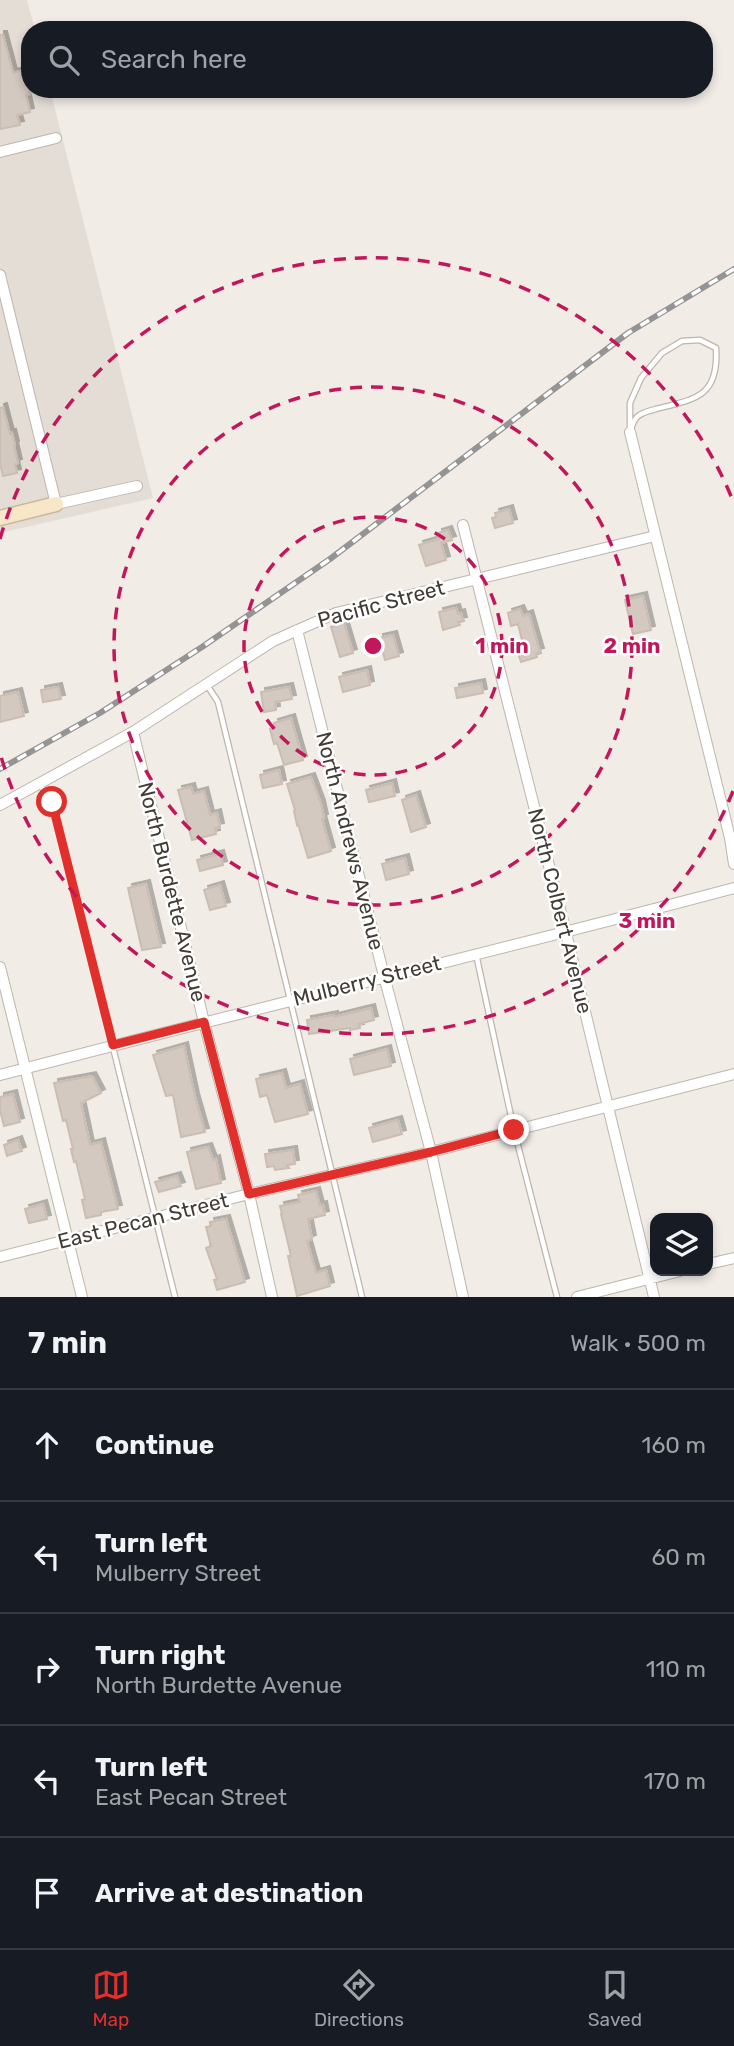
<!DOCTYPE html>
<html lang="en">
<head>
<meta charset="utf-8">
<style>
	:root { --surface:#171b24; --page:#20242c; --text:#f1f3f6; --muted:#9ea1a6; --line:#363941; --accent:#e1302c }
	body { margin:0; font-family:Rubik,sans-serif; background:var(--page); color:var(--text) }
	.controls { position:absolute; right:21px; bottom:21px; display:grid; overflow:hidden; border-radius:14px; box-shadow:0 4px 10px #0003 }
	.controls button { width:63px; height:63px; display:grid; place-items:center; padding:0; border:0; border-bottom:2px solid var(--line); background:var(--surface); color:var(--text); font:35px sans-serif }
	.stop { position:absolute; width:21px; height:21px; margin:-16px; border:5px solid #e1302c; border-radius:50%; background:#fff }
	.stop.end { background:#e1302c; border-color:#fff; box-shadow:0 2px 7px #0008 }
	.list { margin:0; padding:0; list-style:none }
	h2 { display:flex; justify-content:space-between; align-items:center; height:91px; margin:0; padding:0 28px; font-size:30px }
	h2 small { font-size:23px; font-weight:400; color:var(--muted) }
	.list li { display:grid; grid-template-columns:46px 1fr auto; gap:21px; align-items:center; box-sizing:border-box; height:112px; padding:0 28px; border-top:2px solid var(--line) }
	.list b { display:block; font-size:26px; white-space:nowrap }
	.list p { margin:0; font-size:23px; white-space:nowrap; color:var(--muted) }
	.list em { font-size:23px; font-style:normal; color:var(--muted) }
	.icon { flex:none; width:38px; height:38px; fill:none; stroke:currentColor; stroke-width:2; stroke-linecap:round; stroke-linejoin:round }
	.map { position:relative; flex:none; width:734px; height:1297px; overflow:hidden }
	.search { position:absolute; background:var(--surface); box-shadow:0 4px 10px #0003; left:21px; right:21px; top:21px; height:77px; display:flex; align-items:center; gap:18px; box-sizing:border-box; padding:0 24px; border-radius:28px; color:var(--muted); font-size:26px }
	.sheet { height:651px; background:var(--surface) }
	nav { display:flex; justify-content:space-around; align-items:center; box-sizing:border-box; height:98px; border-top:2px solid var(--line); background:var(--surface); font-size:19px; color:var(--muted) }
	nav a { display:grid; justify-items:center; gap:4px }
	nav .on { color:var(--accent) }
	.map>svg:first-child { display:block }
	.residential { fill:#e4ddd5 }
	.building { fill:#d4c9c0; stroke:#cbbdb1; stroke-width:2; filter:url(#shadow) }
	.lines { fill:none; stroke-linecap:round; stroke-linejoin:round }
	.lane-casing { stroke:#beb5ad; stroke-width:7 }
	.street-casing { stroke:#beb5ad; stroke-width:12 }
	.secondary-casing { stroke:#ccb89a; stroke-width:17 }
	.lane { stroke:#fff; stroke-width:4.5 }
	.street { stroke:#fff; stroke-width:10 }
	.secondary { stroke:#f8e6c9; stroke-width:14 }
	.rail-casing { stroke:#949494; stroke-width:6 }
	.rail { stroke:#fff; stroke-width:3.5; stroke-dasharray:10; stroke-linecap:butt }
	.route { stroke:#e1302c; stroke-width:9 }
	.ring { fill:none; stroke:#c2185b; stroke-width:3.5; stroke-dasharray:12 9 }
	.labels { text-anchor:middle; stroke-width:5; stroke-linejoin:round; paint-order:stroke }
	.street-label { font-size:21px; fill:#433c36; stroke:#fff }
	.centre { fill:#c2185b; stroke:#fff; stroke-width:3.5 }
	.ring-label { font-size:21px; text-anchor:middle; font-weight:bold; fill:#c2185b; stroke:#fff; stroke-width:5; stroke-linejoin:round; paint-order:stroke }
</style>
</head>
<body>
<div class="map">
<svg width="734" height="1297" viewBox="0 0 734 1297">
	<defs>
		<filter id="shadow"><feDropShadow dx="4" dy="-4" stdDeviation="0" flood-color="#0004"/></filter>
	</defs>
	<rect width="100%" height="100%" fill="#f1ece6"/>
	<path class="residential" d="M0,0h27l8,30h-5v59h20l103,409 -153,35z"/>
	<path class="building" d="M0,35h3l10,38 11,-3 6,24 -4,1 4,17 -13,3 3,10 -20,4z
		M3,407l7,27 2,-1 3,12 -1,1 4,17 -3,1 2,9 -14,3 -3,-13v-55z
		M509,509l4,14 -18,5 -3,-10 4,-1 -1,-4z
		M448,530l4,10 -11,3 5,17 -20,6 -7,-21 20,-6 -1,-6z
		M643,596l8,34 -18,4 -8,-34z
		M456,608l2,6 3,-1 2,8 -5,1 2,3 -17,5 -4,-18z
		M520,609l3,7 6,-2 11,38 -4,1 1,4 -16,5 -4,-12 7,-2 -6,-24 -7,2 -3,-13z
		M344,623l9,30 -13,4 -9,-30z
		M393,635l6,21 -14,4 -6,-22z
		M367,670l3,15 -27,7 -4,-15z
		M481,683l2,10 -26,5 -2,-10z
		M58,687l3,12 -18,3 -2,-12z
		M289,687l3,12 -17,3 1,8 -12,2 -3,-20z
		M18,692l6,24 -24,6v-26z
		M291,718l12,42 -19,5 -7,-22 -3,1 -4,-15 5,-1 -1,-5z
		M279,770l3,14 -19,4 -3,-13z
		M311,777l10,27 3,14 -2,1 9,32 -23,7 -10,-34 -1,1 -3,-14 1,-1 -8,-26z
		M392,783l3,13 -26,6 -3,-12z
		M191,787l2,7 11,-3 6,24 7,-2 3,14 -5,1 1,6 -24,6 -14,-50z
		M416,795l10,32 -15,5 -9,-32z
		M220,854l3,11 -23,6 -3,-11z
		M405,858l4,16 -23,6 -4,-16z
		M146,884l15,63 -19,3 -14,-62z
		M220,885l6,21 -16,4 -6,-20z
		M371,1008l3,12 -15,4 1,4 -10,2v-2l-41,6 -2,-14 27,-5v2z
		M184,1046l11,51 10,35 -24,5 -8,-42 -7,1 -13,-41z
		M387,1049l4,17 -37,9 -4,-16z
		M282,1073l4,15 14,-4 8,30 -33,8 -8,-27 -7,2 -4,-18z
		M92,1076l9,17 -20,10 9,42 11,-3 17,67 -17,3v3l-15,3 -4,-18 3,-1 -9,-38 -2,1 -3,-13h2l-7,-29 -3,1 -9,-38z
		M13,1094l7,28 -16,4 -4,-16v-13z
		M398,1120l4,14 -29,8 -4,-14z
		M18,1140l4,11 -15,5 -3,-11z
		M208,1147l5,13 3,-1 5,24 -25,6 -9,-37z
		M293,1150l2,14 -8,1 2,3 -14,2 -1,-4 -7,1 -2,-13z
		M177,1176l4,10 -22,6 -4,-10z
		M316,1191l4,15 3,-1 2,10 -17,4 4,20 -5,2 9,32 10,-3 4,16 -33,10 -9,-40h3l-10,-42h1l-2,-8 20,-4 -2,-7z
		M43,1204l4,15 -18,4 -4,-14z
		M226,1219l19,63 -28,8 -3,-10 3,-1 -11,-31 5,-2 -5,-19 5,-1 -1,-4z"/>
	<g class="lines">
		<defs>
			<path id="lane" d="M700,340l16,8c3,48 -19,51 -60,61 -7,2 -14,3 -19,8 -4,4 -5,10 -7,15v-29l11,-25 21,-25 20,-12z
				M207,685l11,17 144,595
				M40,785l12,17 123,495
				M476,954l38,176 43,167"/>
			<path id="street" d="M0,152l56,-14
				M0,275l56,229 81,-18
				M630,432l100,406 4,26
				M463,525l103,408 88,364
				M297,630l87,346 47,176 32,145
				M133,732l71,290 45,172 23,103
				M0,805l133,-73 140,-91 63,-28 319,-77
				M0,967l82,330
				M0,1075c244,-64 490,-122 734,-187
				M0,1257l249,-63 182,-42 303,-78
				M708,1264l26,-6
				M577,1297l103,-26"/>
			<path id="secondary" d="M0,518l56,-14"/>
		</defs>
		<use href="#lane" class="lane-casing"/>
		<use href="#street" class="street-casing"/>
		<use href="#secondary" class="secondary-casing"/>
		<use href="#lane" class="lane"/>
		<use href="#street" class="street"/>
		<use href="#secondary" class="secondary"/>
		<defs>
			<path id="rail" d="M0,769l100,-56 102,-66 128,-88 298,-226 106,-64"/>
		</defs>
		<use href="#rail" class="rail-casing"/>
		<use href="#rail" class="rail"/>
	</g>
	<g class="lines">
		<path class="route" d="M52,802l61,243 91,-23 45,172 182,-42 83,-22"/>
	</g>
	<g class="ring">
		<circle cx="373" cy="646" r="129"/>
		<circle cx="373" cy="646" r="259"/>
		<path d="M733 791A388 388 0 0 1 0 753M0 539A388 388 0 0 1 733 501"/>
	</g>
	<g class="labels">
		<g class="street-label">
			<text transform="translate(381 604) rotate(-15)" y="7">Pacific Street</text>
			<text transform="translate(350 841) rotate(76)" y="7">North Andrews Avenue</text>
			<text transform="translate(172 892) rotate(76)" y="7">North Burdette Avenue</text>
			<text transform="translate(560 911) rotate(76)" y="7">North Colbert Avenue</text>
			<text transform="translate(367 981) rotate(-14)" y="7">Mulberry Street</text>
			<text transform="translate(143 1221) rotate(-14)" y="7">East Pecan Street</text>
		</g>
	</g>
	<circle cx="373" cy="646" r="10" class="centre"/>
	<g class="ring-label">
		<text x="502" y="653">1 min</text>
		<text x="632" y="653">2 min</text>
		<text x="647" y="928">3 min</text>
	</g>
</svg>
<div class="controls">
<button><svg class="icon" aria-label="layers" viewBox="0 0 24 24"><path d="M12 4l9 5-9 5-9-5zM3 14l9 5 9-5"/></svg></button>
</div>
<div class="stop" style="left:52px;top:802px"></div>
<div class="stop end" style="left:514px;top:1130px"></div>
<div class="search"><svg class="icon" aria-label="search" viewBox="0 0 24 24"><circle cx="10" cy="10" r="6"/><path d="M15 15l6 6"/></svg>Search here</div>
</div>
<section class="sheet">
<h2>7 min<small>Walk · 500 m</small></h2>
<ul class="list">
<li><svg class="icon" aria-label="ahead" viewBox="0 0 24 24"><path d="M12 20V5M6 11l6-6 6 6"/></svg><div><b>Continue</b></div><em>160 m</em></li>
<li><svg class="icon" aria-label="left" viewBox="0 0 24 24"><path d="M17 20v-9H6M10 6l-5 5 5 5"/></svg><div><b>Turn left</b><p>Mulberry Street</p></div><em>60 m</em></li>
<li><svg class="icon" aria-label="right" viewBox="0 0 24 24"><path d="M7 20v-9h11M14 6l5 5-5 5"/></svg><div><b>Turn right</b><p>North Burdette Avenue</p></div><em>110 m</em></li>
<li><svg class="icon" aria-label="left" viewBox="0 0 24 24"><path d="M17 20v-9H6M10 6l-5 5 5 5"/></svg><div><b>Turn left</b><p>East Pecan Street</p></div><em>170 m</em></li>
<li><svg class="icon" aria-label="arrive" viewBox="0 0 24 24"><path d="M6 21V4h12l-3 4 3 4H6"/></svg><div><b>Arrive at destination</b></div></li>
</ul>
</section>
<nav>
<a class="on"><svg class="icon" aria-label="map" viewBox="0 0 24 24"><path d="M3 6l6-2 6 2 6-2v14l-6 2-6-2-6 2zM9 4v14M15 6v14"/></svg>Map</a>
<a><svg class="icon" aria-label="directions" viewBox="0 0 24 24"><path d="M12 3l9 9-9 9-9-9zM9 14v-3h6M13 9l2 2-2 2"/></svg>Directions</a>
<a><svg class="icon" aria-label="saved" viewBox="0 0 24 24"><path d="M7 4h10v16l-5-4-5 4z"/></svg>Saved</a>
</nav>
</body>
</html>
